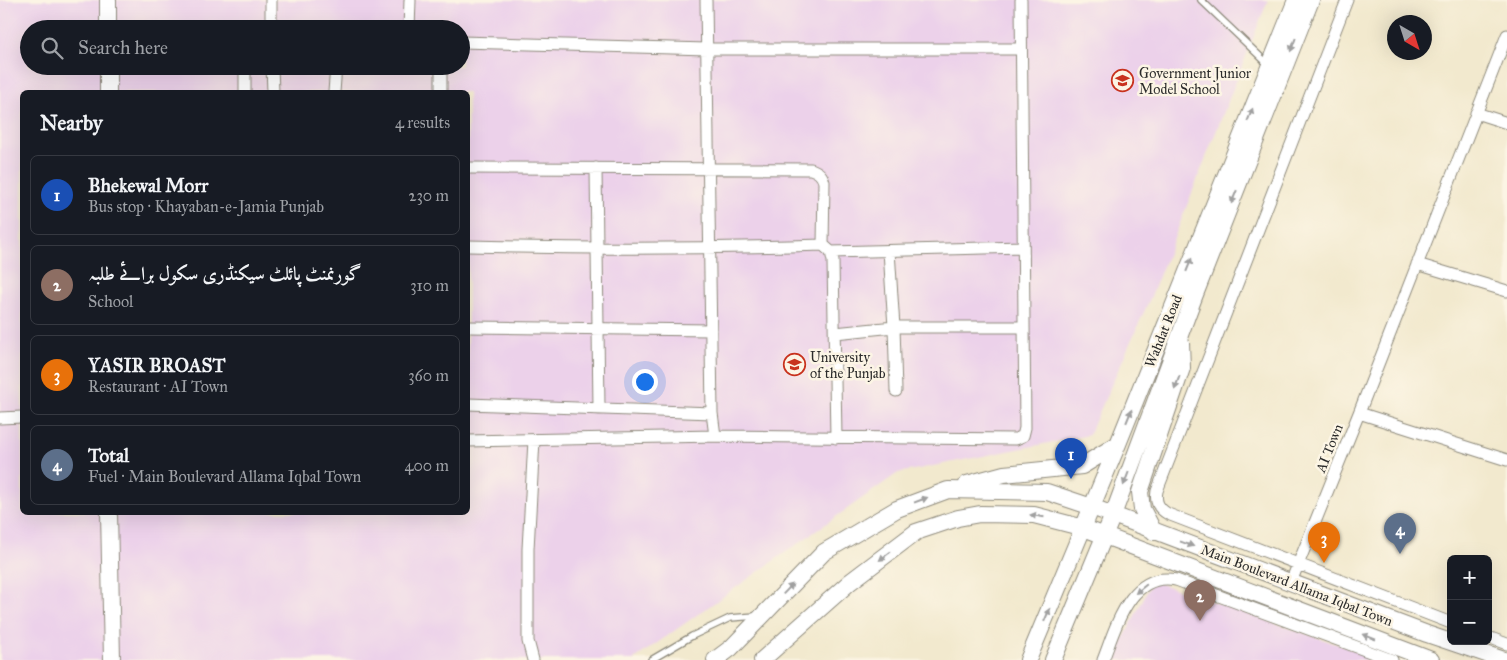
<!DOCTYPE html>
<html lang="en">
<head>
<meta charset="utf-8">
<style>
	:root { --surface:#171b24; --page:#20242c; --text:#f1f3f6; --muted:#9ea1a6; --line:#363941; --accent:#2563eb }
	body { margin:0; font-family:"IM FELL Great Primer",Amiri,serif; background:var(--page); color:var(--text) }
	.controls { position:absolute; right:15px; bottom:15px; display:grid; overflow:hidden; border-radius:8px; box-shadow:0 5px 20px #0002 }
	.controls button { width:45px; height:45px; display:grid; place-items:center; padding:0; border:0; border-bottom:1px solid var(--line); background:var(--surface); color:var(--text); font:25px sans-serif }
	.compass { position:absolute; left:1387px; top:15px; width:45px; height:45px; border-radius:50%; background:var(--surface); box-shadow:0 5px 20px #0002; rotate:141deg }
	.you { position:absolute; left:644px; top:381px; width:18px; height:18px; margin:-12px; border:4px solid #fff; border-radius:50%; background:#1a73e8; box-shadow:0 0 0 8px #1a73e833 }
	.badge { display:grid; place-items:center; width:32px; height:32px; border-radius:50%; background:var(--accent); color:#fff; font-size:16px; font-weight:700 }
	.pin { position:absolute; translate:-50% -41px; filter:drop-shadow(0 1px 2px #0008) }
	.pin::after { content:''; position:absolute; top:26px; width:18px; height:15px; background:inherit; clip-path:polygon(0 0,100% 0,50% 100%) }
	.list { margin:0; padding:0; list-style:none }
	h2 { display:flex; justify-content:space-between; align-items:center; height:65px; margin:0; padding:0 20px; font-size:21px }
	h2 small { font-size:16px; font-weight:400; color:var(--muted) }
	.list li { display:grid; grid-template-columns:32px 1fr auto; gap:15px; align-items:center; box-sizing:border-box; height:80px; margin:0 10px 10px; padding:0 10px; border:1px solid var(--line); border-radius:8px }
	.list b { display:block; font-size:19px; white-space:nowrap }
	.list p { margin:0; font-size:16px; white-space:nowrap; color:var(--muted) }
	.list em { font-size:16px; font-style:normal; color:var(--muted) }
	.icon { flex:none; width:28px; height:28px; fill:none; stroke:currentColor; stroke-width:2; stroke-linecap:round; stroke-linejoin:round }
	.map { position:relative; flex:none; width:1507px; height:660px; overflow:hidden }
	.search { position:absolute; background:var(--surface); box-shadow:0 5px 20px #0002; left:20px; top:20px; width:450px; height:55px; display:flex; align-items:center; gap:12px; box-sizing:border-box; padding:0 18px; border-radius:28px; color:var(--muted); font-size:19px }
	.panel { position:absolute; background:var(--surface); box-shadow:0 5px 20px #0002; left:20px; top:90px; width:450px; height:425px; border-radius:8px }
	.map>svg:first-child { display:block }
	.built { fill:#ecd1ea; fill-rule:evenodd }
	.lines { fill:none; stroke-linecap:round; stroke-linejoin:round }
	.lane-casing { stroke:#8e8a7c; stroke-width:8 }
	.street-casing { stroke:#8e8a7c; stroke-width:13 }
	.secondary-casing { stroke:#8e8a7c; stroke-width:18 }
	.lane { stroke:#fff; stroke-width:5.5 }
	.street { stroke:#fff; stroke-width:11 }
	.secondary { stroke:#fff; stroke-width:16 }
	.oneway { fill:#a0a0a0 }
	.labels { text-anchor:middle; stroke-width:5; stroke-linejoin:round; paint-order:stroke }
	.poi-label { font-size:14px; fill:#2b2b2b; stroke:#fcf5e5; text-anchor:start }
	.street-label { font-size:14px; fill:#2b2b2b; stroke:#fcf5e5 }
</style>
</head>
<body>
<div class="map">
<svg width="1507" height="660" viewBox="0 0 1507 660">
	<rect width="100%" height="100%" fill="#fcf5e5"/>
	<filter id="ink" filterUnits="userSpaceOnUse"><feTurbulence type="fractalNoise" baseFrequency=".02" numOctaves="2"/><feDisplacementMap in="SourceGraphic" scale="10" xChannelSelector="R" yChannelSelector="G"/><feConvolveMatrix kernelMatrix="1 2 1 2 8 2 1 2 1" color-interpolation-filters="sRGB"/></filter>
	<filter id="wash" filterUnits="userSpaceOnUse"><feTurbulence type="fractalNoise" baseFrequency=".0096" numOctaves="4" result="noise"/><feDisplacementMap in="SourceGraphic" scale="20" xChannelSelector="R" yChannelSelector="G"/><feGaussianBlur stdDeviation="1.12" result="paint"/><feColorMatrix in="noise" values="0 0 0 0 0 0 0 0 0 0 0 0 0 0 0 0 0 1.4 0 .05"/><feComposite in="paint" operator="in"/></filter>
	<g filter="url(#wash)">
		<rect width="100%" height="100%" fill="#f2e9ce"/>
		<path class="built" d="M0,0h1268l-116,294 -63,141 -191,38 -265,187h-633zM29,29h432v37h-432zM22,92h446v420h-446z
			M1152,581l231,79h-270z"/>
	</g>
	<g filter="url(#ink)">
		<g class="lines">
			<defs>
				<path id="lane" d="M1201,0l67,64
					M651,660l41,-24 38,-18 26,-2"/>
				<path id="street" d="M271,0v29
					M706,0l6,413 3,23
					M1347,0l-190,491c-2,11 1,17 11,23l283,109
					M409,29l1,-29
					M461,42l246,7h314
					M245,66v26
					M272,66l1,26
					M334,92l2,-26
					M441,92v-26
					M1476,113l31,10
					M468,168l343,1c8,3 11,6 13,13l-1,63
					M596,168l3,241
					M468,246c118,3 236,3 355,-1l8,7 2,9 3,177
					M889,251l5,76 2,64
					M831,252l192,-5
					M1417,264l90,27
					M468,327l243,3
					M835,333l59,-6h130
					M468,404l244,9
					M1359,413l148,47
					M0,418l22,-1
					M468,441l247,-5 301,3 7,-3 2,-8 -4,-428
					M1291,582l68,-169 148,-378
					M1488,637l19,7
					M533,660l-5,-19v-92l6,-109
					M1103,660c13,-33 27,-89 73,-80l216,80"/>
				<path id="secondary" d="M108,29v-29
					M108,92v-26
					M967,484l37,-10 78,-8 36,-22
					M109,512l3,148
					M1154,532l-12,-23 -2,-17 42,-124 -1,-26
					M715,660l16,-12 93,-96 73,-43 51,-19 99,2 45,15 335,127 77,26
					M762,660l88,-78 66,-50 42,-14 22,-4 54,1 50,13 347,132
					M1028,660l90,-216 178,-444
					M1053,660l60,-145 81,-218 117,-297"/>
			</defs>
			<use href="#lane" class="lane-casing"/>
			<use href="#street" class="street-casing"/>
			<use href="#secondary" class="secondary-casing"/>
			<use href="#lane" class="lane"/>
			<use href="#street" class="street"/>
			<use href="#secondary" class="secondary"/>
		</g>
		<defs><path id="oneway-solid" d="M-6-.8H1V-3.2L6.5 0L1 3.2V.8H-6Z" transform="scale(1.25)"/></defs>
		<g class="oneway">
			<use href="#oneway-solid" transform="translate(1293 45) rotate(111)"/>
			<use href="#oneway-solid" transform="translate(1250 115) rotate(-68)"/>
			<use href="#oneway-solid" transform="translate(1234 197) rotate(112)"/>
			<use href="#oneway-solid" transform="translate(1189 265) rotate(-68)"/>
			<use href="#oneway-solid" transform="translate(1177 383) rotate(110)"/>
			<use href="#oneway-solid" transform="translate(1129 416) rotate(-68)"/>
			<use href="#oneway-solid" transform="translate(1126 479) rotate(111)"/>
			<use href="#oneway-solid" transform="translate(921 500) rotate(-21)"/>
			<use href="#oneway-solid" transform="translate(1037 516) rotate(-171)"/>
			<use href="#oneway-solid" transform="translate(1187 544) rotate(20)"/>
			<use href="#oneway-solid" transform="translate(885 556) rotate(143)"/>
			<use href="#oneway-solid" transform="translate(788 589) rotate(-46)"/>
			<use href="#oneway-solid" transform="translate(1141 589) rotate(141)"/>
			<use href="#oneway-solid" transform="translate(1047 615) rotate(-67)"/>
			<use href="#oneway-solid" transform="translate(1369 637) rotate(-159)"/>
		</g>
	</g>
	<defs>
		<symbol id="school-ring" viewBox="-11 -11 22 22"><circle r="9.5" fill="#fcf5e5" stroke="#c8321e" stroke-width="1.5"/><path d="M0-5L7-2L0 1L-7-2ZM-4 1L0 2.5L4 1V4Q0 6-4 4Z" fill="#c8321e"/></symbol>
		<symbol id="university-ring" viewBox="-11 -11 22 22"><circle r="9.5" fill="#fcf5e5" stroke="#c8321e" stroke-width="1.5"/><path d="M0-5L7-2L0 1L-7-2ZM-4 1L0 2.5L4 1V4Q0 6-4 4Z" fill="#c8321e"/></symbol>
	</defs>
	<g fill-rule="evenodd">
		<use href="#school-ring" x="1110" y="68" width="25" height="25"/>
		<use href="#university-ring" x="782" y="352" width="25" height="25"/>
	</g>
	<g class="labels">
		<g class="poi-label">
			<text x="1139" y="78">Government Junior<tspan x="1139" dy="16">Model School</tspan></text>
			<text x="810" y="362">University<tspan x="810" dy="16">of the Punjab</tspan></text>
		</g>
		<g class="street-label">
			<text transform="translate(1163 331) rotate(-68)" y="5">Wahdat Road</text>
			<text transform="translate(1329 448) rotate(-68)" y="5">AI Town</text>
			<text transform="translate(1297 585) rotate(21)" y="5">Main Boulevard Allama Iqbal Town</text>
		</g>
	</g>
</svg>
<div class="controls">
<button>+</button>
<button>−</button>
</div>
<svg class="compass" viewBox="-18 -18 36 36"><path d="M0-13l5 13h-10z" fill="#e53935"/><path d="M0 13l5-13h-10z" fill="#9ea1a6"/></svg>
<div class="you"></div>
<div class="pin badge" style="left:1071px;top:479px;background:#1a4fb4">1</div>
<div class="pin badge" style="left:1200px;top:621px;background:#8d6e63">2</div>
<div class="pin badge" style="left:1324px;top:563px;background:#e8710a">3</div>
<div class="pin badge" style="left:1400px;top:554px;background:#5c6f8a">4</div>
<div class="search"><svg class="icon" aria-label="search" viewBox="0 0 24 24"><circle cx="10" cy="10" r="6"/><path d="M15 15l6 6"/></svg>Search here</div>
<section class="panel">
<h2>Nearby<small>4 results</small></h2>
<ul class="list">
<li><span class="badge" style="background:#1a4fb4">1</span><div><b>Bhekewal Morr</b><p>Bus stop · Khayaban-e-Jamia Punjab</p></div><em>230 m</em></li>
<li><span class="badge" style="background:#8d6e63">2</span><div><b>گورنمنٹ پائلٹ سیکنڈری سکول برائے طلبہ</b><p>School</p></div><em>310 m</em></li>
<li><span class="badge" style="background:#e8710a">3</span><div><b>YASIR BROAST</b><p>Restaurant · AI Town</p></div><em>360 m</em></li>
<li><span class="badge" style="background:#5c6f8a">4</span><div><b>Total</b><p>Fuel · Main Boulevard Allama Iqbal Town</p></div><em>400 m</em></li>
</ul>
</section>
</div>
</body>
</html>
